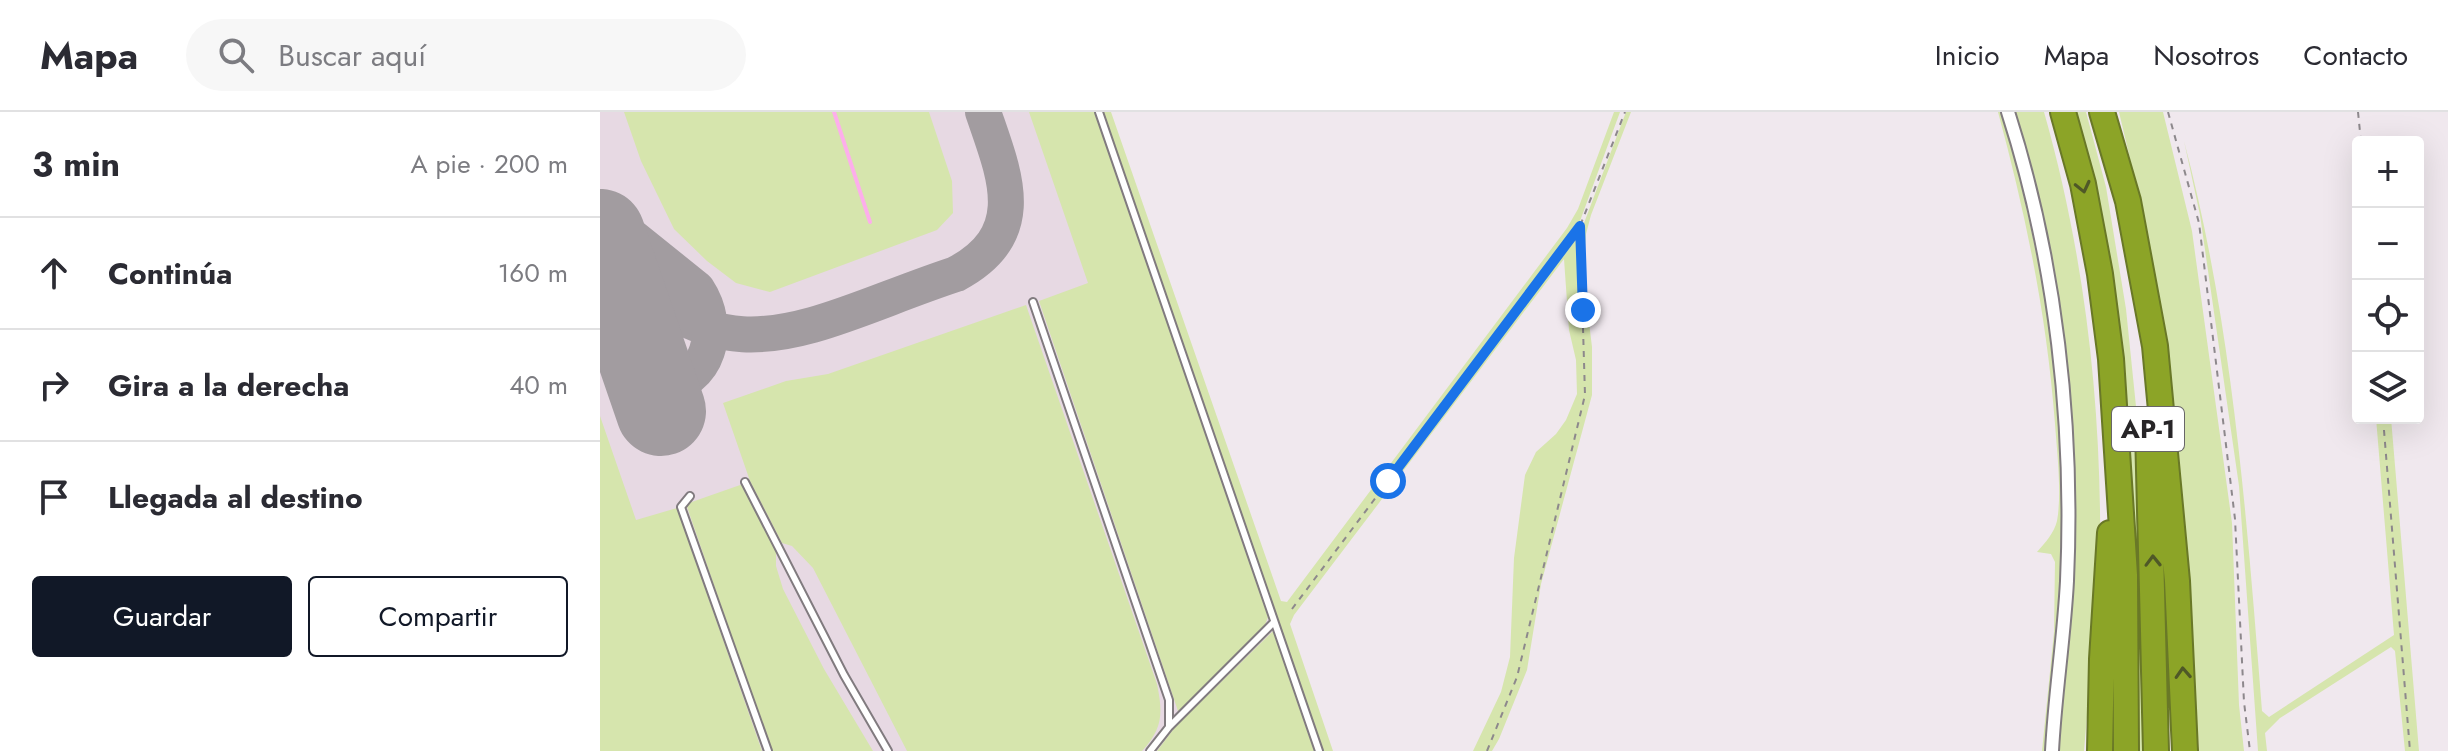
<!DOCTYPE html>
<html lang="es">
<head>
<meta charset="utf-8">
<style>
	:root { --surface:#fff; --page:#f7f7f7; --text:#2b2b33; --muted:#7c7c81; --line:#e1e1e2; --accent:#111827 }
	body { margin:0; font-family:Jost,sans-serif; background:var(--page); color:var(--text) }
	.controls { position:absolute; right:24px; top:24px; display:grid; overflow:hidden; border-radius:8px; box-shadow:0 8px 32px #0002 }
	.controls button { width:72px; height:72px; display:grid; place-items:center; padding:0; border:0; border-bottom:2px solid var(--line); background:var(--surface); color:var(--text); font:40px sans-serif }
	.stop { position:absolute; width:24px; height:24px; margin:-18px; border:6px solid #1a73e8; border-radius:50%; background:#fff }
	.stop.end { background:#1a73e8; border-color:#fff; box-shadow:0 2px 8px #0008 }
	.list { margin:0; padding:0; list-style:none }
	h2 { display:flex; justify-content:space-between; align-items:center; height:104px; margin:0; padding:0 32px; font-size:34px }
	h2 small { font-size:26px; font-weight:400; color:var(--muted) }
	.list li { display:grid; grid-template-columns:52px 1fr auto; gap:24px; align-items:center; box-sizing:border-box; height:112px; padding:0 32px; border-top:2px solid var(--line) }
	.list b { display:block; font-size:30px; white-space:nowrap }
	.list em { font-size:26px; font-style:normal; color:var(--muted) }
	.actions { display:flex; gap:16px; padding:24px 32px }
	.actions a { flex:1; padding:18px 0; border:2px solid var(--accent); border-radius:8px; text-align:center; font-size:28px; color:var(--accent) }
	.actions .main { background:var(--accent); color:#fff }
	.icon { flex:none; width:44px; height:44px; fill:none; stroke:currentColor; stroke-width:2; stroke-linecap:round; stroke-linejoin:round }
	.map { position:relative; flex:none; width:1848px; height:639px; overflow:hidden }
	header { display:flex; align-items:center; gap:48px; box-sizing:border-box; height:112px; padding:0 40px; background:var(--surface); border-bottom:2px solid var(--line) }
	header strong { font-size:38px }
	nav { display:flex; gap:44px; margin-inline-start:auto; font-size:28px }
	.search { width:560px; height:72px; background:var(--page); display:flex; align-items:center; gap:20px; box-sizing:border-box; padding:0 28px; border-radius:44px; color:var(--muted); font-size:30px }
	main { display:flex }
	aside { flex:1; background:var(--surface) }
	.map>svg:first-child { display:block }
	.built { fill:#e7d9e3 }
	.green { fill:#d6e5ad }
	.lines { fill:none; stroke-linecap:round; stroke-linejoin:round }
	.stream { stroke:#fdaeeb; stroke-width:4 }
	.taxiway { stroke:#a29ca0; stroke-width:36 }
	.runway { stroke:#a29ca0; stroke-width:90 }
	.service-casing { stroke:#817b7f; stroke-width:10 }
	.minor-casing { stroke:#817b7f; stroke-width:16 }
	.motorway-casing { stroke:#697827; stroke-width:28 }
	.path { stroke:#8d888c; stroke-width:2; stroke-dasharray:6 6; stroke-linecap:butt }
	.service { stroke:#fff; stroke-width:6 }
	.minor { stroke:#fff; stroke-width:12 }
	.motorway { stroke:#8ca427; stroke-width:24 }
	.oneway { stroke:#4f5827 }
	.route { stroke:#1a73e8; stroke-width:10 }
	.labels { text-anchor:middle; stroke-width:8; stroke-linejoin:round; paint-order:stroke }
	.shield { fill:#fff; stroke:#686668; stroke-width:2 }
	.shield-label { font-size:26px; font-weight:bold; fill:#272527 }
</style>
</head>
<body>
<header>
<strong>Mapa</strong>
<div class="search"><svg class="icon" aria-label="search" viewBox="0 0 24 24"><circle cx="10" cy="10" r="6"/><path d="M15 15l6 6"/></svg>Buscar aquí</div>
<nav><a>Inicio</a><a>Mapa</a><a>Nosotros</a><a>Contacto</a></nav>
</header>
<main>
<aside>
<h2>3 min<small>A pie · 200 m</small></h2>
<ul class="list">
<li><svg class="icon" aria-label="ahead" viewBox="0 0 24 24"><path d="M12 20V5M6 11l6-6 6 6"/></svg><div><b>Continúa</b></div><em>160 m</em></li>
<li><svg class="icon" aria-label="right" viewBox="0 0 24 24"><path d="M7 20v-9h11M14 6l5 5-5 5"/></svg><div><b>Gira a la derecha</b></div><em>40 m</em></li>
<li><svg class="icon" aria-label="arrive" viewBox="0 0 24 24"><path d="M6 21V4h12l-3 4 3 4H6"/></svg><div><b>Llegada al destino</b></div></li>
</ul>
<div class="actions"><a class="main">Guardar</a><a>Compartir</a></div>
</aside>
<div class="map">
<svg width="1848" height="639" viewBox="0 0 1848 639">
	<rect width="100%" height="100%" fill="#f0e8ee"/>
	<path class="built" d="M0,0h509l220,639h-729z"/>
	<path class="green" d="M24,0h305l23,69 1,32 -16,17 -167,62 -34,-9 -29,-22 -33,-32 -33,-68z
		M429,0h66l173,505 -4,11 -85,86 -140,-413 49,-18z
		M502,0h9l170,489 6,1 280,-374 11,-19 36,-97h6l-40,109 -14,20 4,3 14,-21 42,-111h5l-40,103 -5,19 -3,38 9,75v48l-51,189 -14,86 -28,69 -7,12h-19l28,-59 9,-35 4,-99 11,-83 11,-23 20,-18 10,-14 11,-26 -1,-34 -7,-30 -5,-71 -270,356 -4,9 43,127h-10z
		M1398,0h5c33,127 61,258 60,390 -1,83 -12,166 -16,249h-5l12,-119 1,-70 -4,-8 -14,-2c8,-9 17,-19 20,-31 5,-27 0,-70 -2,-97 -8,-107 -29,-209 -57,-312z
		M1414,0h30c41,144 58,295 56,445 -1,64 -11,130 -16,194h-27c4,-93 20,-185 17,-279 -2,-64 -14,-125 -26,-187 -11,-57 -23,-115 -34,-173z
		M1474,0h12l20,75 20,122 12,117 9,325h-12l-2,-158z
		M1519,0h44l29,119 40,292 7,182 5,46h-45c-12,-153 -16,-308 -42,-460 -10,-60 -24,-120 -38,-179z
		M1584,29c49,186 63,379 78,570l7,6 125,-82 -18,-217h15l28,333h-14l-10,-100 -4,-4 -111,71 -15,15 2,18h-9l-19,-265 -39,-271z
		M426,193l131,379c6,29 6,44 -15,67h-235l-94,-183 -21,-22 -10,-3 -32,-62 -27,-78 63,-22 42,-7z
		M0,304l36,104 41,-12 85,243h-162z
		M143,372l33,66v16l7,23 41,80 49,82h-102l-85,-247z
		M673,519l41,120h-157l18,-24z"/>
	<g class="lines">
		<path class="stream" d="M234,0l36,110"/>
		<path class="taxiway" d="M0,99l97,78c26,39 13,94 -38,99 -7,1 -18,1 -24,-3 -21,-14 -31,-60 -35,-83
			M5,136c115,146 208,73 351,26 75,-40 49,-98 27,-162"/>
		<path class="runway" d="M0,122l61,177"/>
		<defs>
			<path id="service" d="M499,0l220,639
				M433,190l136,398v27l-19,24
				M145,370l99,193 44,76
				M90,384l-9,11 87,244
				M569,615l105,-105"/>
			<path id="minor" d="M1408,0c48,149 66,313 59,469 -3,57 -12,113 -15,170"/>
			<path id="motorway" d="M1463,0l20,72 17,90 11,85 14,216 1,176
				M1502,0l26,89 27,145 22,235 8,170
				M1548,318l8,321
				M1500,639l2,-92 8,-126"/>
		</defs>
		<use href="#service" class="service-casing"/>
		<use href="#minor" class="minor-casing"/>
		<use href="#motorway" class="motorway-casing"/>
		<path class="path" d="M1568,0l31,111 36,296 9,183 6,49
			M1758,0l3,30
			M1783,306l27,333
			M692,497l288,-383 45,-114
			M887,639l30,-74 68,-282 -5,-168"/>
		<use href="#service" class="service"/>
		<use href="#minor" class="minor"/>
		<use href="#motorway" class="motorway"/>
	</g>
	<defs><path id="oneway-chevron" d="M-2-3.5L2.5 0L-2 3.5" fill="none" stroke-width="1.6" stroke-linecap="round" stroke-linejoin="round" transform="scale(2)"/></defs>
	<g class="oneway">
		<use href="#oneway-chevron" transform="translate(1483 75) rotate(77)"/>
		<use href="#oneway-chevron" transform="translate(1553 449) rotate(-91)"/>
		<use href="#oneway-chevron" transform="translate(1583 561) rotate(-93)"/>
	</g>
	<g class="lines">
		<path class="route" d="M788,369l192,-255 3,84"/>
	</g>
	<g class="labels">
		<rect class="shield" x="1512" y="295" width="72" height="44" rx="6"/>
		<g class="shield-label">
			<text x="1548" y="326">AP-1</text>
		</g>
	</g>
</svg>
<div class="controls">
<button>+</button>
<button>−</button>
<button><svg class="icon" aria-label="locate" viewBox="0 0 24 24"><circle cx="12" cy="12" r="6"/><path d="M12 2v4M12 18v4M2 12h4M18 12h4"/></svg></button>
<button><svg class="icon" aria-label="layers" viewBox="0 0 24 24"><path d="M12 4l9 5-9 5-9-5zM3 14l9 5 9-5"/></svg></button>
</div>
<div class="stop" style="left:788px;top:369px"></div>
<div class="stop end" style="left:983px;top:198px"></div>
</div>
</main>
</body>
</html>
